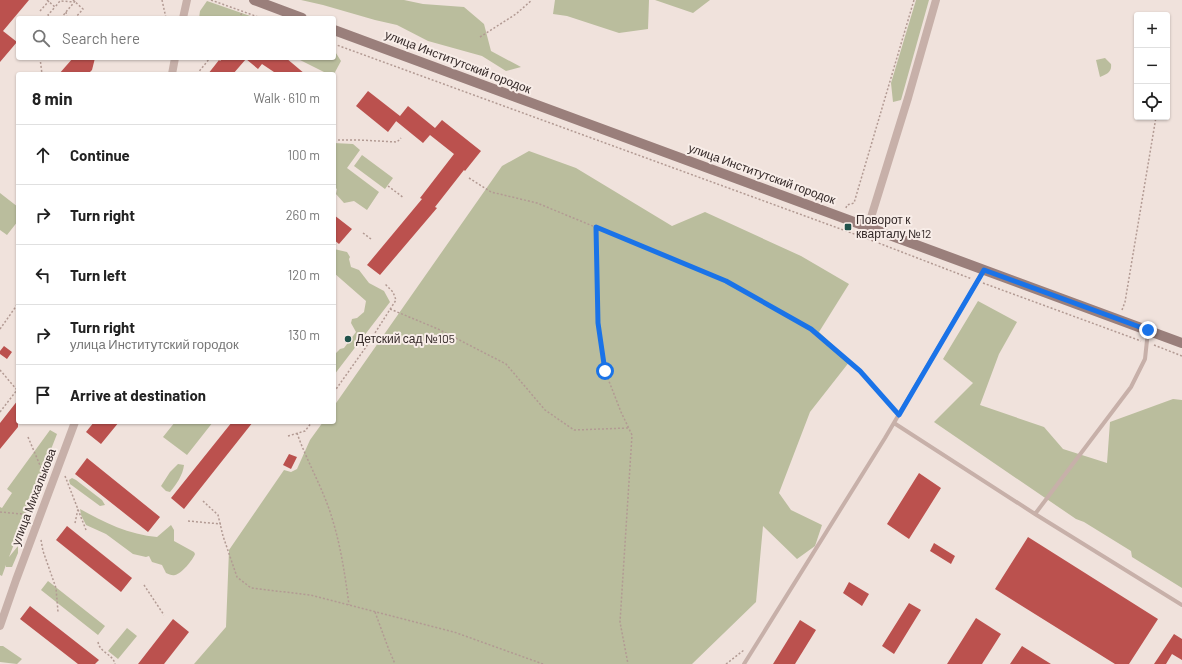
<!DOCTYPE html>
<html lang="en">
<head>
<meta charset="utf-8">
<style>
	:root { --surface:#fff; --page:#f6f6f6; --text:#222; --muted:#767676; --line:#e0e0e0 }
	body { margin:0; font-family:Barlow,sans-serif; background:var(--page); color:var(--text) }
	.controls { position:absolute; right:12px; top:12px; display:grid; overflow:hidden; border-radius:4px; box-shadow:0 1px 3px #0004 }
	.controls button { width:36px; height:36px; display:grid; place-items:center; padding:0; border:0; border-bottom:1px solid var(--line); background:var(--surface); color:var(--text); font:20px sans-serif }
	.stop { position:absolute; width:12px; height:12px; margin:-9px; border:3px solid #1a73e8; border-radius:50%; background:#fff }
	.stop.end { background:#1a73e8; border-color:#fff; box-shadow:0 1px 4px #0008 }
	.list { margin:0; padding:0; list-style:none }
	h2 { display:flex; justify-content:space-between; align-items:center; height:52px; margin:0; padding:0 16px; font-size:17px }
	h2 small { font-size:13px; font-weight:400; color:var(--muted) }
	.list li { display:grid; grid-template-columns:26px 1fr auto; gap:12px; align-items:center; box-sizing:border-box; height:60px; padding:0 16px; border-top:1px solid var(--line) }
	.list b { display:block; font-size:15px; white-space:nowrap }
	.list p { margin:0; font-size:13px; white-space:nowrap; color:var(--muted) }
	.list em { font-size:13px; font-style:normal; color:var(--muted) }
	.icon { flex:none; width:22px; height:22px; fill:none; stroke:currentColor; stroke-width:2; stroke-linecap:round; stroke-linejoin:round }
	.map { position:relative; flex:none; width:1182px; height:664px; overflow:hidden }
	.search { position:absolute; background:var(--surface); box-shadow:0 1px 3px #0004; left:16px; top:16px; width:320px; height:44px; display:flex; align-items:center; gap:10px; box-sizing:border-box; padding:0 14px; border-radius:4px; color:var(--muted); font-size:15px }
	.panel { position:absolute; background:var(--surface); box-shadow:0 1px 3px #0004; left:16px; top:72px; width:320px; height:352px; border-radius:4px }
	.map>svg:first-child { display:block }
	.green { fill:#babd9d }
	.building { fill:#bb514e }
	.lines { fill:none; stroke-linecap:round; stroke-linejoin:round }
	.path { stroke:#b29a93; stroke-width:1.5; stroke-dasharray:2 2; stroke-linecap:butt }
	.lane { stroke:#c7b0a9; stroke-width:4 }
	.street { stroke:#c7b0a9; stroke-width:8 }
	.secondary { stroke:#9a7f7b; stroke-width:10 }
	.route { stroke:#1a73e8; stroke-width:5 }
	.poi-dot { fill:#21524b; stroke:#f8ede8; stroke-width:1.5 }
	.labels { text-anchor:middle; stroke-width:4; stroke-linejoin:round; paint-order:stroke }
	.street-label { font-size:12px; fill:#342928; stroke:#f8ede8 }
	.poi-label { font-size:12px; fill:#342928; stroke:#f8ede8; text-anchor:start }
</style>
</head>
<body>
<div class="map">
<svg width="1182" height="664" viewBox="0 0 1182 664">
	<rect width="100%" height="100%" fill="#f0e2dc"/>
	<path class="green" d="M301,0h103l19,4 41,3 20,17 7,27 30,16 -15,4 -24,-15 -54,-15 -31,-16 -22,-5 -52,-15z
		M555,0h94l-1,29 -29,4 -52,-17 -14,-2z
		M655,0h55l-17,13z
		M916,0h13l-28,100 -8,2 -2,-19z
		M207,1l49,17h-57l1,-7z
		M334,50l7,11 -7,13h-6l-32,-16h38z
		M1105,58l6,6c1,8 -4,10 -11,13l-4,-17z
		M334,143l19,1 7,6 -13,18 32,24 -12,18 -13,-9 -10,2 -8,-9 1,-5 -3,-2z
		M529,151l47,17 96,58 33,-14 96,44 48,28 -30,48 31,29 -40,51 -31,81 12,17 31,15 -7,21 -18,13 -34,-33 -7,76 -64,62h-498l32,-37 3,-77 55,-80 7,2 6,-3 13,-29 13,-18h11v-16l168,-240z
		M362,155l31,23 -8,11 -31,-23z
		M0,193l18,14v14l-11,14 -7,-5z
		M334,249l13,3 3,5 -1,2 2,8 8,3 10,13 15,8 6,11 -56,73v-20l6,-6 4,-1 12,-16 -5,-9 1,-4 5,-1 7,-6 2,-11 -32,-28z
		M978,301l39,21 -18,32 -19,51 64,22 19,22 44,14 3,-41 63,-23 9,1v188l-50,-31 -1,-6 -47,-29 -8,-3 -142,-97 39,-39 -30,-24z
		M175,422h38l-26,33 -24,-18z
		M50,430l7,4 -48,123 9,-11v7l-6,14h-6v-2l-4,11 -2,-1v-68l2,1 10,-15 -5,-4z
		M178,464l6,1c-1,10 -8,20 -14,27l-4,-1 -5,-5 9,-14z
		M72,478l4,2 26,20 3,5 -5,1 -30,-22 -1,-4z
		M80,509c23,13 50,26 77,28l14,-12 3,5v11l20,11 1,2c-2,6 -14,20 -20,21 -3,1 -6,-1 -9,-2l-4,-8 -10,-3 -3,-6 -3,1 -13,-3 -27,-20 -20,-9 -5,-10z
		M48,581l57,45 -7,9 -57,-45z
		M127,628l10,8 -19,23 -10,-8z
		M0,646h3l19,13 -5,5 -17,-2z"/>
	<path class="building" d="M0,0h29l-26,31 14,11 -17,20z
		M73,58h22l-3,12 -4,4h-29z
		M223,58h63l19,16h-28l-15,-10 -4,5 -12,-10 -13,15h-25l11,-14 1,1z
		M368,91l32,25 -12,16 -32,-26z
		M408,106l27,22 7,-8 39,31 -16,20 -1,-1 -29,37 2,1 -57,67 -13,-10 55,-66 -2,-1 34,-44 -24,-19 -7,8 -27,-22z
		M334,215l18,14 -13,15 -5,-4z
		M4,346l8,6 -5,7 -7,-5v-3z
		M18,400v27l-18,22v-26z
		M94,422h25l-18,22 -15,-12z
		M232,422h21l-69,87 -13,-11z
		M289,454l8,3 -6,12 -8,-4z
		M87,458l73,59 -12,15 -73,-58z
		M919,473l22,15 -32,51 -22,-15z
		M67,526l65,52 -11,14 -65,-52z
		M1028,537l130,82 -29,45h-14l-120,-75z
		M934,543l21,13 -4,8 -21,-13z
		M849,582l20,12 -7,12 -19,-13z
		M909,603l12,7 -27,44 -12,-8z
		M30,606l69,54 -4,4h-17l-58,-45z
		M976,618l25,16 -19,30h-35z
		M173,619l16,13 -25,32h-26z
		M800,620l16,10 -21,34h-22z
		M1174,634l8,5v21l-10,-6 -6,10h-12z
		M1022,646l29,18h-41z"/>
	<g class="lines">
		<path class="path" d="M47,0l8,7 5,-6 15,1
			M73,0l10,9 -8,9
			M162,0l4,18
			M211,0l50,18
			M40,11l9,-10
			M66,12l1,6
			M52,18l-4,-3 7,-8
			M61,18l15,-18
			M238,18l5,-6
			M480,37l36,-23 16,-14
			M334,44l534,195 104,40
			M40,58l2,16
			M197,74l13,-16
			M334,140h25l38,2 4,-4
			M469,178l22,14 46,11 189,78 85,48 49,42 34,38
			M388,186l16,12
			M846,208l1,-3 7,-2 60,-203
			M596,227l2,96 7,48 16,41 11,23 -12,187 8,42
			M363,233l8,6
			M983,283l158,58
			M390,309l48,20 68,35 39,46 29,20 54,-2
			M1122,310l3,-8 31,-185
			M0,329l17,-24
			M1154,345l28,11
			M0,370l17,20 -17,22
			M334,392l32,-45 30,-47 -3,-8 -8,-8
			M297,433c10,29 26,55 35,85 9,29 13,57 17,87
			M288,436l17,-5 7,-9
			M28,437l17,40
			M65,476l21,54
			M203,501l15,14 5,21 14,41 14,11 59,7 144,37 89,32
			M0,512l22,2 11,-3
			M188,521l33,3
			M75,523l3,-14
			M41,540l2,11 13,37 2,24
			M144,585l20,30
			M375,612l14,38 6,14
			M98,642c2,11 15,12 17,22
			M726,664l18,-14"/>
		<path class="lane" d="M894,423l141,91 147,91
			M1035,514l96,-127 14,-28 3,-28
			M744,664l141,-226 99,-168"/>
		<path class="street" d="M183,18l4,-18
			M172,74l3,-16
			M868,227l40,-129 28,-98
			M0,626l16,-46 59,-158"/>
		<path class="secondary" d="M254,0l48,18
			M334,30l848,313"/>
	</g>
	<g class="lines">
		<path class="route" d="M605,371l-7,-48 -2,-96 130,54 85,48 49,42 39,44 85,-145 164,60"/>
	</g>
	<g class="poi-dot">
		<rect x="844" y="223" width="8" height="8" rx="2"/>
		<circle cx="348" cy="339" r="4"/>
	</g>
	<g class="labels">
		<g class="street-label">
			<text transform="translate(458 62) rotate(21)" y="4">улица Институтский городок</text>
			<text transform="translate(762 174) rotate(20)" y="4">улица Институтский городок</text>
			<text transform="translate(34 497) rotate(-69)" y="4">улица Михалькова</text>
		</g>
		<g class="poi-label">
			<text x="856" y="224">Поворот к<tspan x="856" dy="14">кварталу №12</tspan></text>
			<text x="356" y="343">Детский сад №105</text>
		</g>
	</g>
</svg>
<div class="controls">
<button>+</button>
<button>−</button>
<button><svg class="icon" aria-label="locate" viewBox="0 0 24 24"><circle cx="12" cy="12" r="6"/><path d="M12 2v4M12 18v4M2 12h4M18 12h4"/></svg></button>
</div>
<div class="stop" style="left:605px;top:371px"></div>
<div class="stop end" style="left:1148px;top:330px"></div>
<div class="search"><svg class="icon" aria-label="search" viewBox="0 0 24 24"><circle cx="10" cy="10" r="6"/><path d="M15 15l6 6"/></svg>Search here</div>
<section class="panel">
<h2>8 min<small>Walk · 610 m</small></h2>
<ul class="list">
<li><svg class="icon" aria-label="ahead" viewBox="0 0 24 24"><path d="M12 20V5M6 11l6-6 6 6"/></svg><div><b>Continue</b></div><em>100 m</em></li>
<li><svg class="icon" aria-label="right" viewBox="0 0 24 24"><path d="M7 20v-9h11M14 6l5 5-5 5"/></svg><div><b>Turn right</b></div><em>260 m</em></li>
<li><svg class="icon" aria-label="left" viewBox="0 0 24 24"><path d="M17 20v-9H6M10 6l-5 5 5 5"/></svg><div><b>Turn left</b></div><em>120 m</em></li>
<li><svg class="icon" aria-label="right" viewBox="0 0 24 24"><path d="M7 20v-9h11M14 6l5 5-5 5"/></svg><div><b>Turn right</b><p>улица Институтский городок</p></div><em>130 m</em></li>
<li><svg class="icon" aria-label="arrive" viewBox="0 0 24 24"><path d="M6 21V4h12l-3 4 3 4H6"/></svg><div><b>Arrive at destination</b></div></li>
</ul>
</section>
</div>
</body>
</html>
